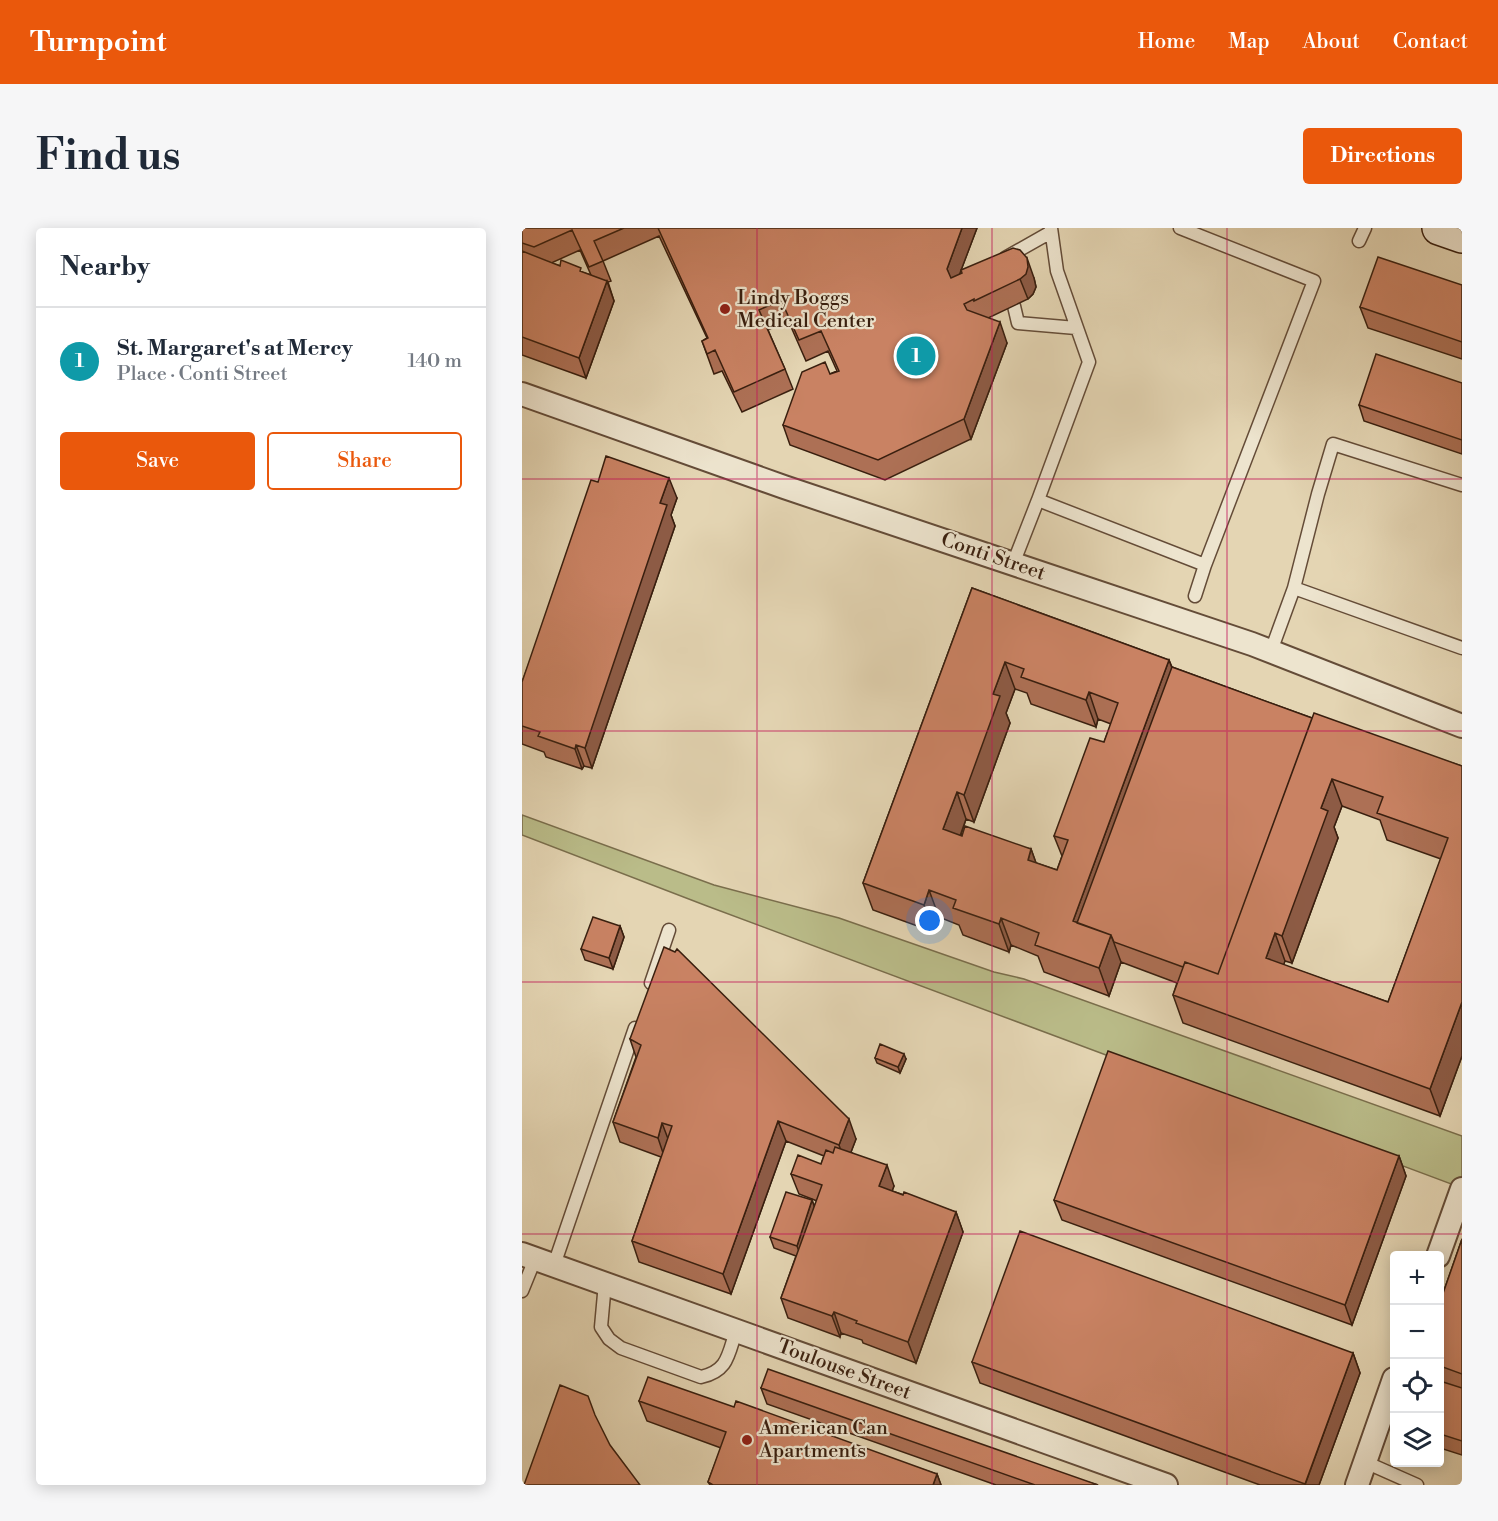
<!DOCTYPE html>
<meta charset="utf-8">
<style>
body{margin:0;font-family:"Libre Bodoni",serif;background:#f6f6f7;color:#1f2937}
.controls{position:absolute;right:18px;bottom:18px;display:grid;overflow:hidden;border-radius:6px;box-shadow:0 3px 15px #0003}
.controls button{width:54px;height:54px;display:grid;place-items:center;padding:0;border:0;border-bottom:2px solid #e0e1e3;background:#fff;color:#1f2937;font:30px sans-serif}
.you{position:absolute;left:408px;top:693px;width:21px;height:21px;margin:-15px;border:4px solid #fff;border-radius:50%;background:#1a73e8;box-shadow:0 0 0 9px #1a73e833}
.badge{display:grid;place-items:center;width:39px;height:39px;border-radius:50%;background:#ea580c;color:#fff;font-size:20px;font-weight:700}
.pin{position:absolute;translate:-50% -50%;border:3px solid #fff;box-shadow:0 2px 6px #0006}
.list{margin:0;padding:0;list-style:none}
h2{display:flex;justify-content:space-between;align-items:center;height:78px;margin:0;padding:0 24px;font-size:26px}
h2 small{font-size:20px;font-weight:400;color:#747a83}
.list li{display:grid;grid-template-columns:39px 1fr auto;gap:18px;align-items:center;box-sizing:border-box;height:108px;padding:0 24px;border-top:2px solid #e0e1e3}
.list b{display:block;font-size:22px;white-space:nowrap}
.list p{margin:0;font-size:20px;white-space:nowrap;color:#747a83}
.list em{font-size:20px;font-style:normal;color:#747a83}
.actions{display:flex;gap:12px;padding:18px 24px}
.actions a{flex:1;padding:14px 0;border:2px solid #ea580c;border-radius:6px;text-align:center;font-size:21px;color:#ea580c}
.actions .main{background:#ea580c;color:#fff}
.icon{flex:none;width:33px;height:33px;fill:none;stroke:currentColor;stroke-width:2;stroke-linecap:round;stroke-linejoin:round}
.map{position:relative;flex:none;width:940px;height:1257px;overflow:hidden;border-radius:6px}
header{display:flex;align-items:center;gap:36px;box-sizing:border-box;height:84px;padding:0 30px;background:#ea580c;color:#fff}
header strong{font-size:28px}
nav{display:flex;gap:33px;margin-inline-start:auto;font-size:21px}
.intro{display:flex;align-items:center;justify-content:space-between;box-sizing:border-box;height:144px;padding:0 36px}
h1{margin:0;font-size:42px}
.button{padding:15px 27px;border-radius:6px;background:#ea580c;color:#fff;font-size:21px;font-weight:700}
main{display:flex;gap:36px;padding:0 36px}
aside{flex:1;background:#fff;border-radius:6px;box-shadow:0 3px 15px #0003}
.map>svg:first-child{display:block}
</style>
<header>
<strong>Turnpoint</strong>
<nav><a>Home</a><a>Map</a><a>About</a><a>Contact</a></nav>
</header>
<div class="intro"><h1>Find us</h1><a class="button">Directions</a></div>
<main>
<aside>
<h2>Nearby<small></small></h2>
<ul class="list">
<li><span class="badge" style="background:#0f9aa8">1</span><div><b>St. Margaret's at Mercy</b><p>Place · Conti Street</p></div><em>140 m</em></li>
</ul>
<div class="actions"><a class="main">Save</a><a>Share</a></div>
</aside>
<div class="map">
<svg width="940" height="1257" viewBox="0 0 940 1257">
<rect width="100%" height="100%" fill="#e4d5b3"/>
<filter id="stains"><feTurbulence type="fractalNoise" baseFrequency=".00333" numOctaves="4"/><feColorMatrix values="0 0 0 0 .2 0 0 0 0 .09 0 0 0 0 .02 0 0 0 .5 -.17"/></filter>
<radialGradient id="worn" r=".72"><stop offset=".6" stop-color="#630" stop-opacity="0"/><stop offset="1" stop-color="#630" stop-opacity=".3"/></radialGradient>
<!-- green -->
<path fill="#babc89" stroke="#7a6e4c" stroke-width="1.5" d="M 0,587 L 192,657 L 317,690 L 472,744 L 502,751 L 940,908 L 940,960 L 185,678 L 0,607 Z"/>
<g fill="none" stroke-linecap="round" stroke-linejoin="round">
<!-- lane casing -->
<g stroke="#644c38" stroke-width="15">
<path id="lane" d="M 529,0 L 535,43 L 567,134 L 516,272 L 683,337 L 792,53 L 658,0
M 837,13 L 843,0
M 483,30 L 529,4
M 492,78 L 496,95 L 554,100
M 491,336 L 516,272
M 772,360 L 940,420
M 673,368 L 683,337
M 749,423 L 772,360 L 796,266 L 811,216 L 940,257
M 129,755 L 147,702
M 32,1037 L 113,800
M 83,1055 L 79,1099 L 87,1111 L 99,1120 L 179,1149 C 206,1143 206,1127 214,1103
M 0,1063 L 13,1031
M 843,1234 L 895,1257"/>
</g>
<!-- street casing -->
<g stroke="#644c38" stroke-width="26">
<path id="street" d="M 0,166 L 262,259 L 730,416 L 940,498
M 0,1026 L 644,1257
M 916,1028 L 940,961
M 835,1257 L 872,1151"/>
</g>
<!-- secondary casing -->
<g stroke="#391f0f" stroke-width="36">
<path id="secondary" d="M 917,0 L 940,8"/>
</g>
<!-- lane -->
<use href="#lane" stroke="#ede4ce" stroke-width="12"/>
<!-- street -->
<use href="#street" stroke="#ede4ce" stroke-width="22"/>
<!-- secondary -->
<use href="#secondary" stroke="#ede4ce" stroke-width="33"/>
</g>
<!-- wall -->
<path fill="#ad7055" stroke="#391f0f" stroke-width="1.5" fill-rule="evenodd" d="M 0,0 L 455,0 L 439,42 L 512,50 L 514,59 L 511,66 L 506,71 L 466,90 L 485,115 L 449,211 L 363,252 L 268,217 L 261,197 L 308,146 L 315,143 L 306,123 L 284,133 L 266,92 L 246,102 L 263,141 L 271,161 L 220,184 L 200,143 L 192,146 L 180,113 L 185,110 L 137,8 L 81,33 L 89,53 L 86,54 L 92,73 L 64,150 L 0,127 ZM 58,22 L 69,47 L 29,35 Z
M 940,57 L 940,131 L 846,100 L 838,79 Z
M 940,155 L 940,226 L 842,193 L 837,177 Z
M 76,254 L 155,270 L 149,287 L 153,298 L 70,540 L 62,538 L 60,541 L 24,529 L 22,524 L 0,516 L 0,454 Z
M 450,360 L 647,432 L 650,439 L 790,490 L 940,538 L 940,828 L 918,888 L 661,795 L 651,767 L 655,755 L 599,734 L 587,768 L 522,744 L 516,728 L 489,717 L 487,724 L 441,707 L 437,697 L 417,689 L 412,704 L 351,682 L 341,655 ZM 493,461 L 505,465 L 509,476 L 574,499 L 576,491 L 589,496 L 582,514 L 532,608 L 540,628 L 535,642 L 514,635 L 509,621 L 439,607 L 444,591 L 452,594 L 488,495 L 484,485 ZM 820,578 L 858,592 L 865,612 L 919,631 L 866,774 L 761,737 L 763,733 L 770,735 L 816,610 L 812,599 Z
M 98,698 L 102,709 L 91,741 L 63,732 L 59,721 Z
M 108,811 L 334,911 L 329,924 L 372,958 L 370,963 L 434,984 L 441,1004 L 394,1135 L 341,1115 L 340,1112 L 319,1105 L 318,1109 L 266,1090 L 259,1070 L 274,1028 L 252,1020 L 248,1009 L 290,972 L 292,978 L 295,973 L 277,966 L 269,946 L 299,936 L 302,928 L 264,913 L 209,1066 L 117,1034 L 110,1013 L 139,929 L 98,914 L 91,894 L 114,829 Z
M 353,830 L 384,831 L 378,845 L 355,835 Z
M 877,928 L 884,948 L 830,1097 L 540,992 L 532,972 Z
M 940,1011 L 940,1227 L 918,1220 L 918,1074 Z
M 831,1125 L 838,1145 L 797,1257 L 738,1257 L 458,1155 L 450,1134 Z
M 239,1160 L 576,1257 L 474,1257 L 245,1176 Z
M 117,1173 L 212,1179 L 415,1246 L 419,1257 L 188,1257 L 186,1254 L 199,1220 L 125,1193 Z"/>
<!-- shaded-wall -->
<path fill="#8d5b45" stroke="#391f0f" stroke-width="1.5" d="M 440,0 L 455,0 L 432,61 L 425,41 Z
M 505,30 L 512,50 L 514,59 L 511,66 L 506,71 L 498,51 Z
M 85,53 L 92,73 L 64,150 L 57,130 Z
M 478,94 L 485,115 L 449,211 L 442,191 Z
M 147,250 L 155,270 L 149,287 L 153,298 L 70,540 L 63,520 L 138,275 Z
M 647,432 L 657,459 L 553,700 L 551,693 Z
M 483,434 L 493,461 L 484,485 L 488,495 L 452,594 L 442,567 L 471,466 Z
M 567,464 L 576,491 L 574,499 L 564,472 Z
M 54,517 L 62,538 L 60,541 L 53,521 Z
M 810,551 L 820,578 L 812,599 L 816,610 L 770,735 L 760,708 L 799,580 Z
M 435,564 L 444,591 L 431,628 L 421,601 Z
M 509,621 L 519,649 L 506,632 Z
M 407,662 L 417,689 L 412,704 L 402,677 Z
M 479,690 L 489,717 L 487,724 L 477,696 Z
M 98,698 L 102,709 L 91,741 L 87,730 Z
M 753,705 L 763,733 L 754,758 L 744,730 Z
M 589,707 L 599,734 L 587,768 L 577,740 Z
M 940,774 L 940,828 L 918,888 L 908,861 Z
M 382,826 L 384,831 L 378,845 L 376,839 Z
M 327,891 L 334,911 L 324,937 L 317,917 Z
M 256,893 L 264,913 L 209,1066 L 201,1046 Z
M 140,895 L 148,916 L 143,931 L 136,910 Z
M 877,928 L 884,948 L 830,1097 L 823,1077 Z
M 365,937 L 372,958 L 364,978 L 357,958 Z
M 290,972 L 294,983 L 279,1029 L 275,1018 Z
M 434,984 L 441,1004 L 394,1135 L 386,1114 Z
M 312,1084 L 319,1105 L 318,1109 L 310,1088 Z
M 831,1125 L 838,1145 L 797,1257 L 783,1257 Z
M 415,1246 L 419,1257 L 411,1257 Z"/>
<!-- building -->
<path fill="#c98263" stroke="#391f0f" stroke-width="1.5" fill-rule="evenodd" d="M 0,0 L 102,0 L 72,13 L 81,33 L 67,39 L 50,2 L 12,19 L 0,15 Z
M 136,0 L 440,0 L 425,41 L 429,50 L 440,45 L 439,42 L 491,20 L 498,22 L 505,30 L 506,39 L 504,46 L 498,51 L 452,73 L 452,71 L 442,76 L 445,82 L 478,94 L 442,191 L 356,232 L 261,197 L 280,144 L 303,134 L 308,146 L 317,143 L 299,103 L 277,112 L 259,72 L 237,82 L 263,141 L 212,164 L 193,122 L 185,126 L 180,113 L 186,110 Z
M 0,23 L 38,38 L 39,32 L 59,40 L 58,43 L 85,53 L 57,130 L 0,109 Z
M 856,29 L 940,57 L 940,114 L 838,79 Z
M 854,126 L 940,155 L 940,212 L 837,177 Z
M 84,228 L 147,250 L 138,275 L 145,277 L 63,520 L 54,517 L 53,521 L 16,508 L 18,504 L 0,498 L 0,454 L 69,252 L 76,254 Z
M 450,360 L 647,432 L 551,693 L 589,707 L 577,740 L 513,717 L 517,705 L 479,690 L 477,696 L 431,680 L 434,672 L 407,662 L 402,677 L 341,655 ZM 483,434 L 502,441 L 499,449 L 564,472 L 567,464 L 596,475 L 582,514 L 568,510 L 532,608 L 546,612 L 535,642 L 506,632 L 509,621 L 443,598 L 440,608 L 421,601 L 435,564 L 442,567 L 478,468 L 471,466 Z
M 650,439 L 790,490 L 696,746 L 663,734 L 661,739 L 592,714 L 589,707 L 555,695 Z
M 792,485 L 940,538 L 940,774 L 908,861 L 651,767 L 663,734 L 696,746 ZM 810,551 L 861,569 L 855,585 L 926,610 L 866,774 L 744,730 L 753,705 L 760,708 L 806,583 L 799,580 Z
M 71,689 L 98,698 L 87,730 L 59,721 Z
M 142,719 L 153,724 L 155,721 L 327,891 L 317,917 L 256,893 L 201,1046 L 110,1013 L 150,898 L 140,895 L 136,910 L 91,894 L 119,817 L 108,811 Z
M 358,816 L 382,826 L 376,839 L 353,830 Z
M 586,823 L 877,928 L 823,1077 L 532,972 Z
M 313,919 L 365,937 L 357,958 L 381,967 L 382,964 L 434,984 L 386,1114 L 334,1095 L 335,1093 L 312,1084 L 310,1088 L 259,1070 L 300,957 L 269,946 L 276,927 L 299,936 L 304,922 L 311,925 Z
M 264,964 L 290,972 L 275,1018 L 248,1009 Z
M 498,1003 L 831,1125 L 783,1256 L 450,1134 Z
M 940,1011 L 940,1146 L 918,1138 L 918,1074 Z
M 246,1141 L 576,1257 L 513,1257 L 239,1160 Z
M 126,1149 L 212,1179 L 214,1173 L 415,1246 L 411,1257 L 191,1257 L 186,1254 L 204,1204 L 117,1173 Z
M 918,1153 L 940,1160 L 940,1213 L 918,1206 Z
M 38,1157 L 66,1168 L 73,1187 L 88,1217 L 118,1257 L 2,1257 Z"/>
<!-- grid -->
<path fill="none" stroke="#c2185b" stroke-width="1.5" stroke-opacity="0.55" d="M 235,0 L 235,1257M 470,0 L 470,1257M 705,0 L 705,1257M 0,251 L 940,251M 0,503 L 940,503M 0,754 L 940,754M 0,1006 L 940,1006"/>
<!-- markers -->
<g fill="#8f2418" stroke="#ede4ce" stroke-width="2">
<circle cx="203" cy="81" r="6"/>
<circle cx="225" cy="1212" r="6"/>
</g>
<g text-anchor="middle" dominant-baseline="central" stroke-width="4.5" stroke-linejoin="round" paint-order="stroke">
<!-- poi labels -->
<g font-size="20" fill="#391f0f" stroke="#ede4ce" text-anchor="start">
<text x="215" y="70">Lindy Boggs<tspan x="215" dy="23">Medical Center</tspan></text>
<text x="237" y="1200">American Can<tspan x="237" dy="23">Apartments</tspan></text>
</g>
<!-- street labels -->
<g font-size="20" fill="#391f0f" stroke="#ede4ce">
<text transform="translate(471 329) rotate(19)">Conti Street</text>
<text transform="translate(322 1142) rotate(20)">Toulouse Street</text>
</g>
</g>
<rect width="100%" height="100%" filter="url(#stains)"/>
<rect width="100%" height="100%" fill="url(#worn)"/>
</svg>
<div class="controls">
<button>+</button>
<button>−</button>
<button><svg class="icon" aria-label="locate" viewBox="0 0 24 24"><circle cx="12" cy="12" r="6"/><path d="M12 2v4M12 18v4M2 12h4M18 12h4"/></svg></button>
<button><svg class="icon" aria-label="layers" viewBox="0 0 24 24"><path d="M12 4l9 5-9 5-9-5zM3 14l9 5 9-5"/></svg></button>
</div>
<div class="you"></div>
<div class="pin badge" style="left:394px;top:128px;background:#0f9aa8">1</div>
</div>
</main>
